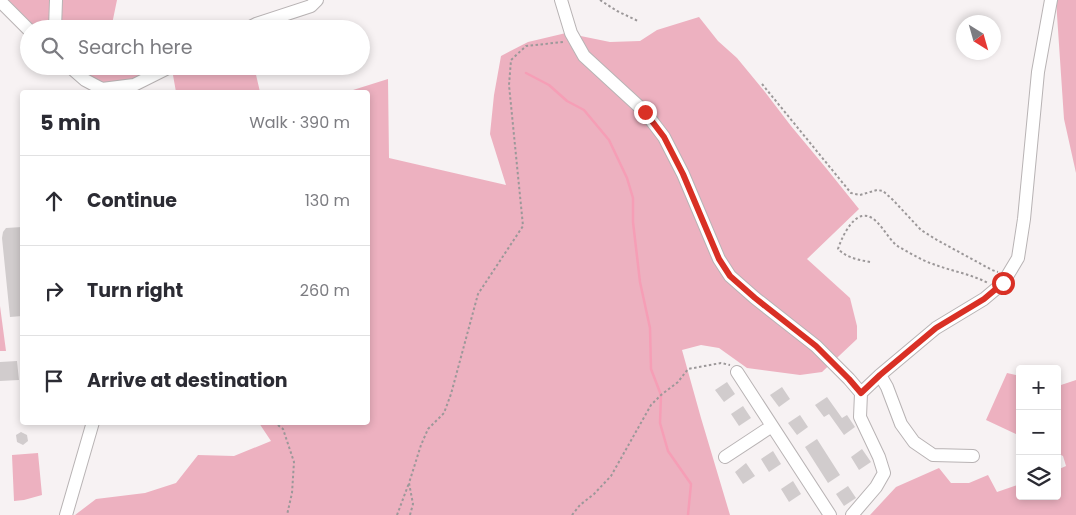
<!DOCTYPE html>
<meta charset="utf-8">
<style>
body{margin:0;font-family:Poppins,sans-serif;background:#f7f7f7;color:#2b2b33}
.controls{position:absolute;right:15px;bottom:15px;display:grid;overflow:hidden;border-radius:5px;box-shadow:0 2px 8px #0003}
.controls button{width:45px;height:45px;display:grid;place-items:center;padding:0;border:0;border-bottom:1px solid #e1e1e2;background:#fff;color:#2b2b33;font:25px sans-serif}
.compass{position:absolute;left:956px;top:15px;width:45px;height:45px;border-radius:50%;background:#fff;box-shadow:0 2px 8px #0003;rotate:143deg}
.stop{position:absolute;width:15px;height:15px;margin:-11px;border:4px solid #d93025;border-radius:50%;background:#fff}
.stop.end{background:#d93025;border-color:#fff;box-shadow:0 1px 5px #0008}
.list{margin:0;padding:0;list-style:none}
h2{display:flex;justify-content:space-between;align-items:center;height:65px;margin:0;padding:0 20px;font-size:21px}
h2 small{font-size:16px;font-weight:400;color:#7c7c81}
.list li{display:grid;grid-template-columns:32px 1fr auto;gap:15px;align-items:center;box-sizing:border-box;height:90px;padding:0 20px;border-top:1px solid #e1e1e2}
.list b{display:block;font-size:19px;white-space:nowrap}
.list em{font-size:16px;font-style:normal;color:#7c7c81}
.icon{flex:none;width:28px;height:28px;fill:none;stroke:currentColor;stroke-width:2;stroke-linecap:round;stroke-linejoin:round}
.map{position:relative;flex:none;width:1076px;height:515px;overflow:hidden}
.search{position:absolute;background:#fff;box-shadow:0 2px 8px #0003;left:20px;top:20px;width:350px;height:55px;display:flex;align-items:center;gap:12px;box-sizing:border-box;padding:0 18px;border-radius:28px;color:#7c7c81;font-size:19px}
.panel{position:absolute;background:#fff;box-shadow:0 2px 8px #0003;left:20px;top:90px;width:350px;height:335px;border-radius:5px}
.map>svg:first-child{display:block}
</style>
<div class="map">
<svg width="1076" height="515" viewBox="0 0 1076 515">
<rect width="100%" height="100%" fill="#f7f2f3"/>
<!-- green -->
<path fill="#edb1c0" d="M 8,0 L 117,0 L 111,29 L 37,29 Z
M 1056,0 L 1076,0 L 1076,173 L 1064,119 Z
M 699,17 L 718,41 L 737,58 L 765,92 L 791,126 L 826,168 L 859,209 L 807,259 L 850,298 L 857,326 L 857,339 L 822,372 L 800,375 L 747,368 L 719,348 L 701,345 L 682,350 L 701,418 L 730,515 L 75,515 L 96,499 L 145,493 L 176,483 L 198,455 L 234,456 L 271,441 L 259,423 L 368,422 L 368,92 L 351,92 L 353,90 L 388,79 L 389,158 L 506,185 L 490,134 L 494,95 L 501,56 L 528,42 L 566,33 L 610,42 L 640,41 L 657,30 Z
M 74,66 L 138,66 L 144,74 L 134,82 L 104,87 Z
M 174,66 L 254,66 L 260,92 L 176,92 L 173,75 Z
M 0,306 L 6,351 L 0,351 Z
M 1007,373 L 1020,376 L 1020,436 L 986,420 Z
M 1076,380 L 1076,515 L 870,515 L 896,487 L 939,468 L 951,483 L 969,483 L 988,475 L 997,492 L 1020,484 L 1020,496 L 1057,496 L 1057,470 L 1066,466 L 1063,456 L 1057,453 L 1057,384 L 1061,385 Z
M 38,453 L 42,495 L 24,500 L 14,501 L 12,455 Z"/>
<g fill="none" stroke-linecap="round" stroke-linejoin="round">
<!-- stream -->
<path stroke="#f69eb6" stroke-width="2.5" d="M 526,73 L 549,85 L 567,101 L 584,110 L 609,140 L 627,178 L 633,198 L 633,222 L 640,282 L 650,328 L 651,369 L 661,395 L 660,423 L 668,451 L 691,484 L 688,515"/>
</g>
<!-- building -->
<path fill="#d1cccd" d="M 22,227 L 22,316 L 10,317 L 2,238 L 3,232 L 6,228 Z
M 17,361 L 19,380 L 0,381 L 0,362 Z
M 727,382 L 735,394 L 724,402 L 715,390 Z
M 782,387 L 790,399 L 779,407 L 770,395 Z
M 827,397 L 842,418 L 847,415 L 855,427 L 844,435 L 829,414 L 824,417 L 815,405 Z
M 743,406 L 751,418 L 739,426 L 731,414 Z
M 800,415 L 808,427 L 797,435 L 788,423 Z
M 21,432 L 27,435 L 28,441 L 23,445 L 17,442 L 16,435 Z
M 817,439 L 840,475 L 828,483 L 805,447 Z
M 862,449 L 871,462 L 859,470 L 851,457 Z
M 773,451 L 781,464 L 769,472 L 761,459 Z
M 746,463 L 755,476 L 743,484 L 735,472 Z
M 793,481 L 801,494 L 789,502 L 781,489 Z
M 848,486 L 856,498 L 844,506 L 836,494 Z"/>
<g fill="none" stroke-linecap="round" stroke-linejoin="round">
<!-- minor casing -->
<g stroke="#b8b3b4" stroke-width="14">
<path id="minor" d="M 561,0 L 571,33 L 584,56 L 645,112 L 664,137 L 683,174 L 719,259 L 730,276 L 755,298 L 816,346 L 849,379 L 861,393 L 860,417 L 879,457 L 884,473 L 876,487 L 852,515
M 0,1 L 29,30
M 55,29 L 56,0
M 246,29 L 256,24 L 311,6 L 317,0
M 69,66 L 85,80 L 102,89 L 134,85 L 172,66
M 737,372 L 830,515
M 880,375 L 887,387 L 901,424 L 914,442 L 933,455 L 973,456
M 861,393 L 880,375 L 936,328 L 984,299 L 1003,283 L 1018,258 L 1024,219 L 1038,72 L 1051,0
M 725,457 L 772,426
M 66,515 L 93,422"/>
</g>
<!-- path -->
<path stroke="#9c9899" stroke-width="2" stroke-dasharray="2.5 2.5" stroke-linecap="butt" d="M 600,0 L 617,11 L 638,21
M 762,84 L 851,193 L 860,195 L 877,190 L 883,191 L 893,200 L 921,230 L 937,240 L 992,270 L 998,272
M 870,262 C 859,260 847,258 838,249 C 841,239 851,218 862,216 C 878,213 886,239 899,247 C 910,253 921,260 933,264 C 951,271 971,274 988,283
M 274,422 L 283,429 L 294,462 L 292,493 L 287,515
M 397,515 L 409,483
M 410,515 L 413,504 L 409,483 L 421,445 L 428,429 L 444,413 L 451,394 L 478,294 L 523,226 L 509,85 L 511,60 L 526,46 L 563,42
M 572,515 L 580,505 L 594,494 L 611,476 L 651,405 L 661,395 L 678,382 L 688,369 L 721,363 L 730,365"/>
<!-- minor -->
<use href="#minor" stroke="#fff" stroke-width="12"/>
</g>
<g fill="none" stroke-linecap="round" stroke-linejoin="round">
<!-- route -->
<path stroke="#d93025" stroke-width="6" d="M 645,112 L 664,137 L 683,174 L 719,259 L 730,276 L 755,298 L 816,346 L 849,379 L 861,393 L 880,375 L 936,328 L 984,299 L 1003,283"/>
</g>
</svg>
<div class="controls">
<button>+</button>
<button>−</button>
<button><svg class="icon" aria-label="layers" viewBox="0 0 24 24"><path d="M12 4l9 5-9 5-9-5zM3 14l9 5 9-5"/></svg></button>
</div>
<svg class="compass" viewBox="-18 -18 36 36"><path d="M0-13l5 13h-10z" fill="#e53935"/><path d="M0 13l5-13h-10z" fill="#7c7c81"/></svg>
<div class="stop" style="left:1003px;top:283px"></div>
<div class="stop end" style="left:645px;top:112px"></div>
<div class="search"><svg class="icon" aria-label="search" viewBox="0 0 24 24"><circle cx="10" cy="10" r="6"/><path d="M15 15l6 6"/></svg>Search here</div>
<section class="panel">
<h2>5 min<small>Walk · 390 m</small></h2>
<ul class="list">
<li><svg class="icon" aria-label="ahead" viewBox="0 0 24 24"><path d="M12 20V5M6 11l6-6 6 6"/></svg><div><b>Continue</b></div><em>130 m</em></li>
<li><svg class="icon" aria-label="right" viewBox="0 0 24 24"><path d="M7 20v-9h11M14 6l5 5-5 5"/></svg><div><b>Turn right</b></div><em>260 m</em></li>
<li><svg class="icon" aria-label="arrive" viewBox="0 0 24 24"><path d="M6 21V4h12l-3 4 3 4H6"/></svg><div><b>Arrive at destination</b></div></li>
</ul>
</section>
</div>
